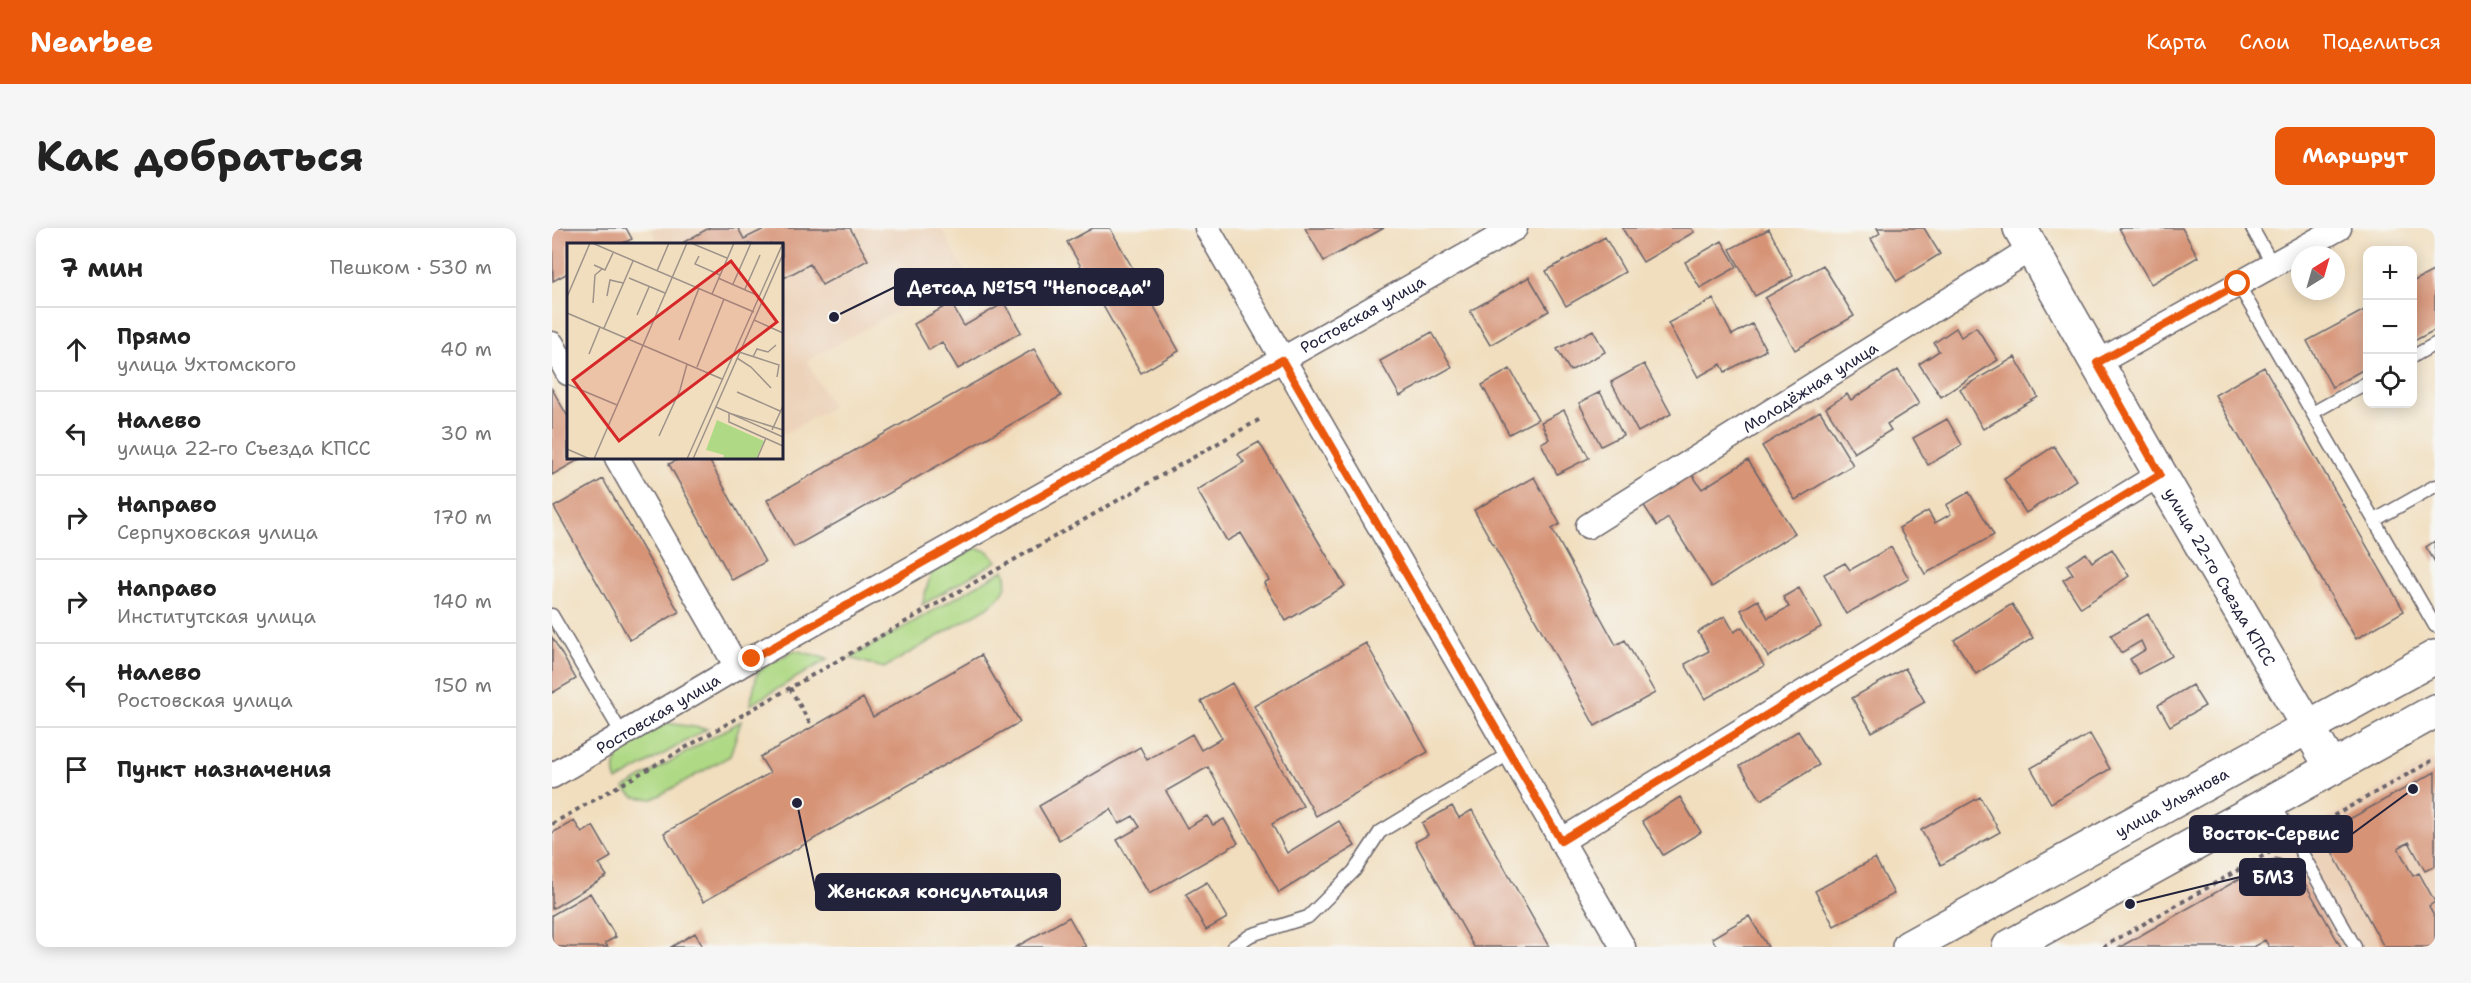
<!DOCTYPE html>
<html lang="ru">
<meta charset="utf-8">
<style>
body{margin:0;font-family:"Shantell Sans",sans-serif;background:#f6f6f6;color:#222}
.controls{position:absolute;right:18px;top:18px;display:grid;overflow:hidden;border-radius:12px;box-shadow:0 3px 15px #0003}
.controls button{width:54px;height:54px;display:grid;place-items:center;padding:0;border:0;border-bottom:2px solid #e0e0e0;background:#fff;color:#222;font:30px sans-serif}
.compass{position:absolute;left:1739px;top:18px;width:54px;height:54px;border-radius:50%;background:#fff;box-shadow:0 3px 15px #0003;rotate:37deg}
.stop{position:absolute;width:18px;height:18px;margin:-14px;border:4px solid #ea580c;border-radius:50%;background:#fff}
.stop.end{background:#ea580c;border-color:#fff;box-shadow:0 2px 6px #0008}
.list{margin:0;padding:0;list-style:none}
h2{display:flex;justify-content:space-between;align-items:center;height:78px;margin:0;padding:0 24px;font-size:26px}
h2 small{font-size:20px;font-weight:400;color:#767676}
.list li{display:grid;grid-template-columns:39px 1fr auto;gap:18px;align-items:center;box-sizing:border-box;height:84px;padding:0 24px;border-top:2px solid #e0e0e0}
.list b{display:block;font-size:22px;white-space:nowrap}
.list p{margin:0;font-size:20px;white-space:nowrap;color:#767676}
.list em{font-size:20px;font-style:normal;color:#767676}
.icon{flex:none;width:33px;height:33px;fill:none;stroke:currentColor;stroke-width:2;stroke-linecap:round;stroke-linejoin:round}
.map{position:relative;flex:none;width:1883px;height:719px;overflow:hidden;border-radius:12px}
header{display:flex;align-items:center;gap:36px;box-sizing:border-box;height:84px;padding:0 30px;background:#ea580c;color:#fff}
header strong{font-size:28px}
nav{display:flex;gap:33px;margin-inline-start:auto;font-size:21px}
.intro{display:flex;align-items:center;justify-content:space-between;box-sizing:border-box;height:144px;padding:0 36px}
h1{margin:0;font-size:42px}
.button{padding:15px 27px;border-radius:12px;background:#ea580c;color:#fff;font-size:21px;font-weight:700}
main{display:flex;gap:36px;padding:0 36px}
aside{flex:1;background:#fff;border-radius:12px;box-shadow:0 3px 15px #0003}
.map>svg:first-child{display:block}
</style>
<header>
<strong>Nearbee</strong>
<nav><a>Карта</a><a>Слои</a><a>Поделиться</a></nav>
</header>
<div class="intro"><h1>Как добраться</h1><a class="button">Маршрут</a></div>
<main>
<aside>
<h2>7 мин<small>Пешком · 530 m</small></h2>
<ul class="list">
<li><svg class="icon" aria-label="ahead" viewBox="0 0 24 24"><path d="M12 20V5M6 11l6-6 6 6"/></svg><div><b>Прямо</b><p>улица Ухтомского</p></div><em>40 m</em></li>
<li><svg class="icon" aria-label="left" viewBox="0 0 24 24"><path d="M17 20v-9H6M10 6l-5 5 5 5"/></svg><div><b>Налево</b><p>улица 22-го Съезда КПСС</p></div><em>30 m</em></li>
<li><svg class="icon" aria-label="right" viewBox="0 0 24 24"><path d="M7 20v-9h11M14 6l5 5-5 5"/></svg><div><b>Направо</b><p>Серпуховская улица</p></div><em>170 m</em></li>
<li><svg class="icon" aria-label="right" viewBox="0 0 24 24"><path d="M7 20v-9h11M14 6l5 5-5 5"/></svg><div><b>Направо</b><p>Институтская улица</p></div><em>140 m</em></li>
<li><svg class="icon" aria-label="left" viewBox="0 0 24 24"><path d="M17 20v-9H6M10 6l-5 5 5 5"/></svg><div><b>Налево</b><p>Ростовская улица</p></div><em>150 m</em></li>
<li><svg class="icon" aria-label="arrive" viewBox="0 0 24 24"><path d="M6 21V4h12l-3 4 3 4H6"/></svg><div><b>Пункт назначения</b></div></li>
</ul>
</aside>
<div class="map">
<svg width="1883" height="719" viewBox="0 0 1883 719">
<rect width="100%" height="100%" fill="#f6f6f2"/>
<filter id="ink" filterUnits="userSpaceOnUse"><feTurbulence type="fractalNoise" baseFrequency=".0167" numOctaves="2"/><feDisplacementMap in="SourceGraphic" scale="12" xChannelSelector="R" yChannelSelector="G"/><feConvolveMatrix kernelMatrix="1 2 1 2 8 2 1 2 1" color-interpolation-filters="sRGB"/></filter>
<filter id="wash" filterUnits="userSpaceOnUse"><feTurbulence type="fractalNoise" baseFrequency=".008" numOctaves="4" result="noise"/><feDisplacementMap in="SourceGraphic" scale="24" xChannelSelector="R" yChannelSelector="G"/><feGaussianBlur stdDeviation="1.35" result="paint"/><feColorMatrix in="noise" values="0 0 0 0 0 0 0 0 0 0 0 0 0 0 0 0 0 1.4 0 .05"/><feComposite in="paint" operator="in"/></filter>
<g filter="url(#wash)">
<rect width="100%" height="100%" fill="#f1debe"/>
<!-- built -->
<path fill="#ecd2b9" d="M 98,0 L 389,0 L 414,45 L 255,133 L 280,179 L 230,207 L 230,16 L 107,16 Z
M 1883,531 L 1883,719 L 1551,719 L 1771,593 Z"/>
<!-- green -->
<path fill="#afd984" stroke="#687e60" stroke-width="1.5" d="M 423,320 L 435,323 L 445,333 L 370,377 L 379,345 Z
M 452,342 C 460,359 448,369 436,379 L 332,440 L 298,430 Z
M 243,422 L 276,431 L 198,477 L 206,442 Z
M 189,493 L 178,528 L 101,571 L 82,569 L 72,560 Z
M 115,495 L 155,501 L 65,553 C 52,523 94,507 115,495 Z"/>
<g id="blocks">
<!-- building -->
<path fill="#d69376" d="M 0,0 L 74,0 L 80,11 L 69,16 L 16,16 L 16,45 L 1,53 Z
M 157,0 L 186,0 L 192,11 L 214,0 L 298,0 L 316,32 L 270,57 L 258,36 L 230,51 L 230,16 L 133,16 L 132,14 Z
M 541,0 L 558,0 L 627,123 L 589,145 L 515,14 Z
M 753,0 L 832,0 L 772,33 Z
M 1070,0 L 1139,0 L 1142,4 L 1091,34 Z
M 1325,0 L 1372,0 L 1388,26 L 1345,53 L 1319,11 L 1328,5 Z
M 1567,0 L 1630,0 L 1646,29 L 1599,56 Z
M 1217,1 L 1241,48 L 1203,68 L 1178,21 Z
M 1053,9 L 1073,44 L 1014,78 L 994,43 Z
M 1170,13 L 1185,39 L 1148,60 L 1133,34 Z
M 1271,37 L 1302,88 L 1243,122 L 1213,70 Z
M 1883,42 L 1883,102 L 1860,114 L 1860,54 Z
M 977,49 L 997,83 L 938,117 L 918,83 Z
M 1161,71 L 1180,107 L 1200,96 L 1214,122 L 1173,144 L 1169,136 L 1146,149 L 1116,95 Z
M 399,75 L 412,98 L 452,75 L 469,104 L 406,141 L 390,114 L 377,122 L 362,96 Z
M 1816,80 L 1816,139 L 1780,159 L 1755,113 Z
M 1424,99 L 1446,132 L 1389,169 L 1367,136 L 1387,123 L 1382,115 L 1404,100 L 1409,109 Z
M 1041,102 L 1053,124 L 1018,143 L 1005,121 Z
M 880,104 L 900,139 L 848,168 L 828,133 Z
M 482,121 L 509,168 L 242,319 L 215,272 Z
M 1463,129 L 1486,169 L 1431,201 L 1408,161 Z
M 1092,136 L 1119,186 L 1086,204 L 1059,154 Z
M 1712,139 L 1852,383 L 1804,411 L 1663,167 Z
M 958,141 L 986,191 L 957,206 L 930,157 Z
M 1346,142 L 1367,176 L 1335,196 L 1339,202 L 1302,225 L 1274,180 L 1295,166 L 1299,172 Z
M 0,161 L 16,189 L 16,230 L 30,230 L 0,247 Z
M 1048,164 L 1071,207 L 1049,218 L 1027,175 Z
M 1012,182 L 1037,230 L 1005,246 L 989,215 L 997,211 L 989,194 Z
M 1268,183 L 1301,237 L 1243,272 L 1210,218 Z
M 1395,191 L 1410,217 L 1376,237 L 1361,210 Z
M 707,214 L 793,358 L 734,393 L 712,355 L 717,352 L 689,305 L 675,313 L 645,262 L 692,234 L 686,226 Z
M 1502,218 L 1524,252 L 1474,285 L 1452,251 Z
M 129,230 L 156,230 L 213,334 L 180,352 L 117,236 Z
M 1196,232 L 1243,305 L 1160,359 L 1116,290 L 1105,298 L 1091,276 L 1139,245 L 1150,261 Z
M 982,249 L 1008,296 L 1000,301 L 1064,417 L 1073,412 L 1103,465 L 1043,498 L 922,282 Z
M 51,251 L 127,384 L 78,412 L 2,279 Z
M 1417,264 L 1442,307 L 1373,346 L 1347,300 L 1376,283 L 1383,295 L 1399,286 L 1394,277 Z
M 1883,313 L 1883,334 L 1874,319 Z
M 1339,319 L 1357,351 L 1294,386 L 1272,346 L 1293,335 L 1298,342 Z
M 1560,321 L 1577,348 L 1529,380 L 1511,352 L 1521,346 L 1515,337 L 1534,325 L 1540,334 Z
M 1247,360 L 1269,399 L 1216,429 L 1189,382 L 1206,372 L 1216,390 L 1237,379 L 1231,369 Z
M 1460,376 L 1481,410 L 1424,446 L 1402,412 Z
M 1596,386 L 1620,428 L 1587,446 L 1578,431 L 1593,422 L 1589,413 L 1569,425 L 1559,407 Z
M 1173,388 L 1182,404 L 1190,399 L 1212,438 L 1153,471 L 1133,436 L 1157,423 L 1146,404 Z
M 0,409 L 24,451 L 0,465 Z
M 814,415 L 876,524 L 764,588 L 702,478 Z
M 429,427 L 468,494 L 151,674 L 112,605 L 218,545 L 208,529 L 311,470 L 321,489 Z
M 1353,440 L 1373,474 L 1320,504 L 1300,470 Z
M 680,455 L 751,578 L 720,596 L 735,625 L 787,593 L 803,618 L 727,665 L 656,539 L 614,563 L 635,600 L 655,588 L 661,597 L 672,591 L 686,615 L 597,666 L 565,612 L 588,599 L 581,588 L 567,596 L 559,581 L 507,612 L 487,578 L 588,519 L 595,532 L 640,506 L 649,522 L 670,510 L 649,473 Z
M 1640,457 L 1653,478 L 1618,498 L 1606,477 Z
M 1246,503 L 1267,537 L 1209,572 L 1188,538 Z
M 1538,506 L 1558,541 L 1499,575 L 1479,540 Z
M 1883,544 L 1883,638 L 1873,643 L 1857,614 L 1846,620 L 1861,648 L 1867,645 L 1883,674 L 1877,678 L 1883,689 L 1883,719 L 1832,719 L 1770,606 Z
M 1128,569 L 1149,604 L 1111,627 L 1090,593 Z
M 1428,569 L 1448,604 L 1389,637 L 1369,602 Z
M 900,578 L 907,590 L 920,582 L 997,719 L 922,719 L 863,614 L 876,607 L 870,595 Z
M 22,593 L 30,605 L 41,598 L 59,629 L 47,636 L 55,648 L 0,681 L 0,605 Z
M 1323,630 L 1342,666 L 1282,698 L 1263,663 Z
M 1724,630 L 1742,636 L 1789,719 L 1717,719 L 1713,712 L 1701,719 L 1568,719 Z
M 655,654 L 675,690 L 654,702 L 634,666 Z
M 38,665 L 64,709 L 53,715 L 56,719 L 0,719 L 0,687 Z
M 1197,688 L 1216,719 L 1165,719 L 1160,710 Z
M 517,689 L 534,719 L 464,719 Z
M 143,705 L 151,719 L 119,719 Z"/>
</g>
</g>
<g filter="url(#ink)">
<use href="#blocks" fill-opacity="0" stroke="#6a6469" stroke-width="1.5"/>
<g fill="none" stroke-linecap="round" stroke-linejoin="round">
<!-- service casing -->
<g stroke="#6a6469" stroke-width="15">
<path id="service" d="M 1700,0 L 1721,37
M 1686,56 L 1883,398
M 1860,129 L 1883,116
M 1762,184 L 1816,154
M 1823,292 L 1883,258
M 0,387 L 70,506
M 1721,574 L 1803,719
M 681,719 L 699,707 L 756,689 L 802,643 L 828,604 L 958,525"/>
</g>
<!-- minor casing -->
<g stroke="#6a6469" stroke-width="27">
<g id="minor">
<path d="M 655,0 L 1071,719"/>
<path d="M 0,116 L 16,145"/>
<path d="M 1545,135 L 1787,0"/>
<path d="M 65,230 L 185,439"/>
<path id="s1" d="M 1036,298 L 1480,20"/>
<path id="s2" d="M 0,548 L 185,439 L 963,0"/>
<path d="M 1009,613 L 1608,246"/>
</g>
</g>
<!-- primary casing -->
<g stroke="#6a6469" stroke-width="36">
<g id="primary">
<path id="s3" d="M 1468,0 L 1608,246 L 1780,540"/>
<path id="s4" d="M 1357,719 L 1883,429"/>
<path d="M 1457,719 L 1883,483"/>
</g>
</g>
<!-- path -->
<path stroke="#6a6469" stroke-width="4" stroke-dasharray="4.5 4.5" stroke-linecap="butt" d="M 238,460 L 260,499
M 0,596 L 710,190
M 1758,601 L 1883,531
M 1551,719 L 1725,620"/>
<!-- service -->
<use href="#service" stroke="#fff" stroke-width="12"/>
<!-- minor -->
<use href="#minor" stroke="#fff" stroke-width="24"/>
<!-- primary -->
<use href="#primary" stroke="#fff" stroke-width="33"/>
</g>
</g>
<g fill="none" stroke-linecap="round" stroke-linejoin="round" filter="url(#ink)">
<!-- route -->
<path stroke="#ea580c" stroke-width="8" d="M 200,431 L 730,132 L 1009,613 L 1608,246 L 1545,135 L 1686,56"/>
</g>
<g text-anchor="middle" dominant-baseline="central" stroke-width="5" stroke-linejoin="round" paint-order="stroke">
<!-- street labels -->
<g font-size="16" fill="#22223b" stroke="#f6f6f2">
<text stroke="none"><textPath href="#s2" startOffset="933">Ростовская улица</textPath></text>
<text stroke="none"><textPath href="#s1" startOffset="262">Молодёжная улица</textPath></text>
<text stroke="none"><textPath href="#s3" startOffset="402">улица 22-го Съезда КПСС</textPath></text>
<text stroke="none"><textPath href="#s2" startOffset="123">Ростовская улица</textPath></text>
<text stroke="none"><textPath href="#s4" startOffset="300">улица Ульянова</textPath></text>
</g>
</g>
<!-- overview -->
<g transform="translate(15 15)">
<rect width="216" height="216" fill="#f1debe"/>
<path d="M 150,177 L 197,198 L 189,216 L 156,216 L 157,212 L 139,207 Z" fill="#afd984"/>
<path fill="none" stroke="#9e938a" stroke-width="1.5" d="M 25,0 L 187,69M 124,0 L 160,15M 132,13 L 128,21 L 153,32M 27,22 L 38,27 L 46,10M 90,28 L 102,0M 62,35 L 98,50M 151,35 L 192,53M 166,41 L 184,0M 178,46 L 193,12M 145,51 L 167,0M 40,53 L 43,37 L 56,40M 0,54 L 23,0M 26,60 L 28,32 L 35,26M 0,70 L 155,136M 70,72 L 82,44M 187,77 L 216,90M 37,85 L 66,18M 112,97 L 132,45M 172,109 L 212,122 L 210,134M 22,111 L 33,84M 186,114 L 190,106 L 201,109 L 209,102M 170,115 L 184,124 L 204,145M 130,124 L 157,56M 0,141 L 50,162M 170,149 L 213,168M 149,164 L 216,194M 205,187 L 216,163M 216,187 L 162,170 L 162,179 L 216,203M 92,193 L 113,147 L 120,121M 0,206 L 23,216M 27,216 L 120,0M 120,216 L 216,0M 126,216 L 216,11M 190,216 L 199,195"/>
<path fill="#d62828" fill-opacity="0.15" stroke="#d62828" stroke-width="3" d="M 164,18 L 210,79 L 52,198 L 6,137 Z"/>
<rect width="216" height="216" fill="none" stroke="#22223b" stroke-width="3"/>
</g>
<!-- callouts -->
<path fill="none" stroke="#22223b" stroke-width="2" d="M282 89L343 59M1861 561L1800 606M1578 676L1688 649M245 575L264 664"/>
<g fill="#22223b" stroke="#f6f6f2" stroke-width="2">
<circle cx="282" cy="89" r="6"/>
<circle cx="1861" cy="561" r="6"/>
<circle cx="1578" cy="676" r="6"/>
<circle cx="245" cy="575" r="6"/>
</g>
<g fill="#22223b" stroke="#22223b" stroke-width="2">
<rect x="343" y="41" width="268" height="36" rx="6"/>
<rect x="1638" y="588" width="162" height="36" rx="6"/>
<rect x="1688" y="631" width="65" height="36" rx="6"/>
<rect x="264" y="646" width="244" height="36" rx="6"/>
</g>
<g font-size="18" text-anchor="middle" font-weight="bold" fill="#fff">
<text x="477" y="66">Детсад №159 "Непоседа"</text>
<text x="1719" y="612">Восток-Сервис</text>
<text x="1721" y="656">БМЗ</text>
<text x="386" y="670">Женская консультация</text>
</g>
</svg>
<div class="controls">
<button>+</button>
<button>−</button>
<button><svg class="icon" aria-label="locate" viewBox="0 0 24 24"><circle cx="12" cy="12" r="6"/><path d="M12 2v4M12 18v4M2 12h4M18 12h4"/></svg></button>
</div>
<svg class="compass" viewBox="-18 -18 36 36"><path d="M0-13l5 13h-10z" fill="#e53935"/><path d="M0 13l5-13h-10z" fill="#767676"/></svg>
<div class="stop" style="left:1686px;top:56px"></div>
<div class="stop end" style="left:200px;top:431px"></div>
</div>
</main>
